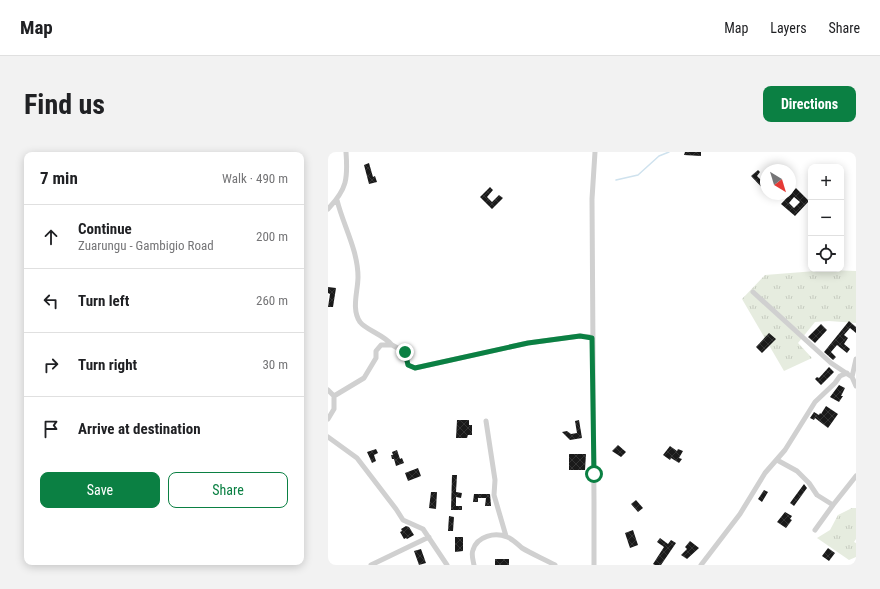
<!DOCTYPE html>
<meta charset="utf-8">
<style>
body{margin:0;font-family:"Roboto Condensed",sans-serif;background:#f2f2f2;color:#202124}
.controls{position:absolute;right:12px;top:12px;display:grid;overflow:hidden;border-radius:8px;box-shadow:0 2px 10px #0003}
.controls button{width:36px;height:36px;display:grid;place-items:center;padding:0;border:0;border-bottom:1px solid #e0e0e0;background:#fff;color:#202124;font:20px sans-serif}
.compass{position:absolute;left:432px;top:12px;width:36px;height:36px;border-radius:50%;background:#fff;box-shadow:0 2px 10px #0003;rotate:142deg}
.stop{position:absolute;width:12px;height:12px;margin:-9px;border:3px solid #0b8043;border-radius:50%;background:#fff}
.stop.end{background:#0b8043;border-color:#fff;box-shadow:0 1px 4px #0008}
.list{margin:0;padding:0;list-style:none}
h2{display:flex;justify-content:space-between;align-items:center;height:52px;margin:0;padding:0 16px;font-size:17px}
h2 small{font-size:13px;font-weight:400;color:#757577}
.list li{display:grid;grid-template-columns:26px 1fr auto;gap:12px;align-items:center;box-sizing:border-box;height:64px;padding:0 16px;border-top:1px solid #e0e0e0}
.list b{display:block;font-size:15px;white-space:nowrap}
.list p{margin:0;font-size:13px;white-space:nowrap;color:#757577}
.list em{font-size:13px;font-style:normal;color:#757577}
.actions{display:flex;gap:8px;padding:12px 16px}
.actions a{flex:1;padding:9px 0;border:1px solid #0b8043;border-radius:8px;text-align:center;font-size:14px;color:#0b8043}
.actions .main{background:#0b8043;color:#fff}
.icon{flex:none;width:22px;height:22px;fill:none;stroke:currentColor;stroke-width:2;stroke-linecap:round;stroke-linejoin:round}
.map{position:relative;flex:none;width:528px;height:413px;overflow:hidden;border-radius:8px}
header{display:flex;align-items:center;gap:24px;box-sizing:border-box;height:56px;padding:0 20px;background:#fff;border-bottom:1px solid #e0e0e0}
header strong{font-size:19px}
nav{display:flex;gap:22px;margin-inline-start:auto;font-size:14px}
.intro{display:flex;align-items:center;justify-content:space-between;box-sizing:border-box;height:96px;padding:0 24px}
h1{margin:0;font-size:28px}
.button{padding:10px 18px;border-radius:8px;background:#0b8043;color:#fff;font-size:14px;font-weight:700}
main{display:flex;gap:24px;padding:0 24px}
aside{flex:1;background:#fff;border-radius:8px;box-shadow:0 2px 10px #0003}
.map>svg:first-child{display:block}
</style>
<header>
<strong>Map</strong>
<nav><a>Map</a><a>Layers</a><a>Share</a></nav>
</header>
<div class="intro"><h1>Find us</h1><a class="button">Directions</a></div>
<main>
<aside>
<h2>7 min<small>Walk · 490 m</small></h2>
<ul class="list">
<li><svg class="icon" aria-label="ahead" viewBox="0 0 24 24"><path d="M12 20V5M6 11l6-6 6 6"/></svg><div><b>Continue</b><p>Zuarungu - Gambigio Road</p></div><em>200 m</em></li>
<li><svg class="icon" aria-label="left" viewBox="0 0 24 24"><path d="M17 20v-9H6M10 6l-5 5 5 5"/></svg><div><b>Turn left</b></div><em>260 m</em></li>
<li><svg class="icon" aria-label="right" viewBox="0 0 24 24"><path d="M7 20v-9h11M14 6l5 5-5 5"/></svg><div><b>Turn right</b></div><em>30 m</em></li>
<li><svg class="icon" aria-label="arrive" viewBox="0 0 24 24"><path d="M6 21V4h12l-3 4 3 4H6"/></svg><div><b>Arrive at destination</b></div></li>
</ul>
<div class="actions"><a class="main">Save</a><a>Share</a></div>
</aside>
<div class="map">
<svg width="528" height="413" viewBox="0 0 528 413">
<defs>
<pattern id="grass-tufts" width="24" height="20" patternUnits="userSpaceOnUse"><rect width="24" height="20" fill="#e6ecdf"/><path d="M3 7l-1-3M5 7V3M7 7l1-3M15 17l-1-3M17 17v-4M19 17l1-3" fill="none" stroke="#c6cbc0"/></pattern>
<pattern id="building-cross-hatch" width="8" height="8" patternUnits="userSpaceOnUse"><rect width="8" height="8" fill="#1a1a1a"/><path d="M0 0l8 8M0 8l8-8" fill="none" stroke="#333"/></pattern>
</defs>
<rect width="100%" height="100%" fill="#fff"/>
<!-- grass -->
<path fill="url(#grass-tufts)" d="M 500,118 L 528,119 L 528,171 L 501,169 L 487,170 L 470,191 L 484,206 L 456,219 L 414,147 L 437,123 Z
M 524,356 L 528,356 L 528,387 L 526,390 L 528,391 L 528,405 L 521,408 L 489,386 L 502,378 L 510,363 Z"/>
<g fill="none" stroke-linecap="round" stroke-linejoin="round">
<!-- stream -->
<path stroke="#cfe2ee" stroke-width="1.5" d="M 288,28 L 310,23 L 331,4 L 341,0"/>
</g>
<!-- building -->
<path fill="url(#building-cross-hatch)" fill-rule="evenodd" d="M 357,0 L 373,0 L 373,4 L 356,3 Z
M 41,11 L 45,25 L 47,24 L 49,30 L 41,32 L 36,13 Z
M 430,18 L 432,20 L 429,24 L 438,33 L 438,40 L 423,24 Z
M 162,35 L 165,38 L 159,45 L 164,50 L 171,43 L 175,46 L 164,57 L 152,45 Z
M 468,36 L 481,49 L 467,64 L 453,52 ZM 466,45 L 472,50 L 466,56 L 461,51 Z
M 0,135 L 8,136 L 5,155 L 0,155 L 2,142 L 0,141 Z
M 521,169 L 528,175 L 528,181 L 522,176 L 516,183 L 520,186 L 516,192 L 522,197 L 519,201 L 509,193 L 503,200 L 508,205 L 505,208 L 496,200 Z
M 493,172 L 499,178 L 487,191 L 480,185 Z
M 441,181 L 448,187 L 434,201 L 428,195 Z
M 501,215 L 506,220 L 493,233 L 487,227 L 489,225 L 491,226 Z
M 511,233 L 517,236 L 513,244 L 515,244 L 511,250 L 502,245 Z
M 498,254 L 510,262 L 500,276 L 487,266 L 486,268 L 482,266 L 486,260 L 491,263 L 492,261 L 493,262 Z
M 129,268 L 141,268 L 141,273 L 144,273 L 144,283 L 140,283 L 139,286 L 128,286 Z
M 251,268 L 254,286 L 242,288 L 234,280 L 239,279 L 243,282 L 249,281 L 247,269 Z
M 290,293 L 298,300 L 293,305 L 284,299 Z
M 342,294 L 349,299 L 350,297 L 355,299 L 351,306 L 354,307 L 351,311 L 343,306 L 342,308 L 335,303 Z
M 48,297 L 50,301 L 46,303 L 48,309 L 44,311 L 39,300 Z
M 69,298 L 72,307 L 74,306 L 76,311 L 68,314 L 66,307 L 64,307 L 63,303 L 65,303 L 64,300 Z
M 241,302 L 258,302 L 257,318 L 241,318 Z
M 90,316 L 93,324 L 80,329 L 77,321 Z
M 124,323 L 129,323 L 128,340 L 134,341 L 133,346 L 128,345 L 128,354 L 134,354 L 134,358 L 123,358 Z
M 476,332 L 479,336 L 466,354 L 462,351 Z
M 436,338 L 440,340 L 434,350 L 430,347 Z
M 103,340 L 109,340 L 108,357 L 101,356 Z
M 146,342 L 162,342 L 163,354 L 157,354 L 158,346 L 150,346 L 150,350 L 145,350 Z
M 308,348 L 315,356 L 310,360 L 303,352 Z
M 457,360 L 464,364 L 462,367 L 464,368 L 458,376 L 449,370 Z
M 121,364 L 126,365 L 125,379 L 120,379 Z
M 78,374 L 81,375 L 86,383 L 79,387 L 78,386 L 76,387 L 72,380 L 74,379 L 73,377 Z
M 305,378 L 310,393 L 302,396 L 297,381 Z
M 127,385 L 135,385 L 135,399 L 127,400 Z
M 332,386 L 340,392 L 343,388 L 348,391 L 333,413 L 327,413 L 325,412 L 336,395 L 329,390 Z
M 362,389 L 371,396 L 359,407 L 353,403 L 359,397 L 357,395 Z
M 500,396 L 507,401 L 501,409 L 494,404 Z
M 93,397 L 98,411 L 91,413 L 86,399 Z
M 167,407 L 181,407 L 181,413 L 167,413 Z"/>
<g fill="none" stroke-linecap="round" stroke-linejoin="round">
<!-- minor -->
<path stroke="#d0d0d0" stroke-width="5" d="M 9,48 C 15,73 30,98 30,125 C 30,139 23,157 32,170 C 38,178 56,183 64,193
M 0,57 C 19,37 20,27 18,0
M 425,140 L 503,211 L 524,225 L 528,234
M 524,225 L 528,207
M 0,238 L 6,244 L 6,257 L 0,267
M 6,244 L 36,226 L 48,206 L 48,199 L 53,193 L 64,193 L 77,200 L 80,213 L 87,216 L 200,191 L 252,184 L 264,185
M 158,269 L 167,328 L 166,343 L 178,384
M 0,285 L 29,306 L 68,357 L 75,368 L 95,377 L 119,413
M 449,308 L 469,319 L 481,331 L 489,343 L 505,353
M 487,378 L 505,353 L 528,324
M 43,413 L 101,385
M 146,413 C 145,408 143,402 145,398 C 149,384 167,380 179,385 C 185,387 189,392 194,396 C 204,402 216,407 227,413
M 266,413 L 266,350 L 264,47 L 267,0
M 373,413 L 412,362 L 437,321 L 457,298 L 487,250 L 507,231 L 512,224 L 519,221"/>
</g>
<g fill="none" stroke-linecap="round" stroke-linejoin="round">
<!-- route -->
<path stroke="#0b8043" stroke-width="5" d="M 77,200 L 80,213 L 87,216 L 200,191 L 252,184 L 264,186 L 266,322"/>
</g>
</svg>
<div class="controls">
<button>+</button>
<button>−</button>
<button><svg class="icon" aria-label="locate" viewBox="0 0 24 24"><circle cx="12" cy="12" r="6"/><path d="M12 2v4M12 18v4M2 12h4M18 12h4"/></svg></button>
</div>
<svg class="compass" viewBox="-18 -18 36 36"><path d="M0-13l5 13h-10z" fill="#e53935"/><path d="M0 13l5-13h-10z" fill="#757577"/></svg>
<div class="stop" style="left:266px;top:322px"></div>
<div class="stop end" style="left:77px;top:200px"></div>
</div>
</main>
